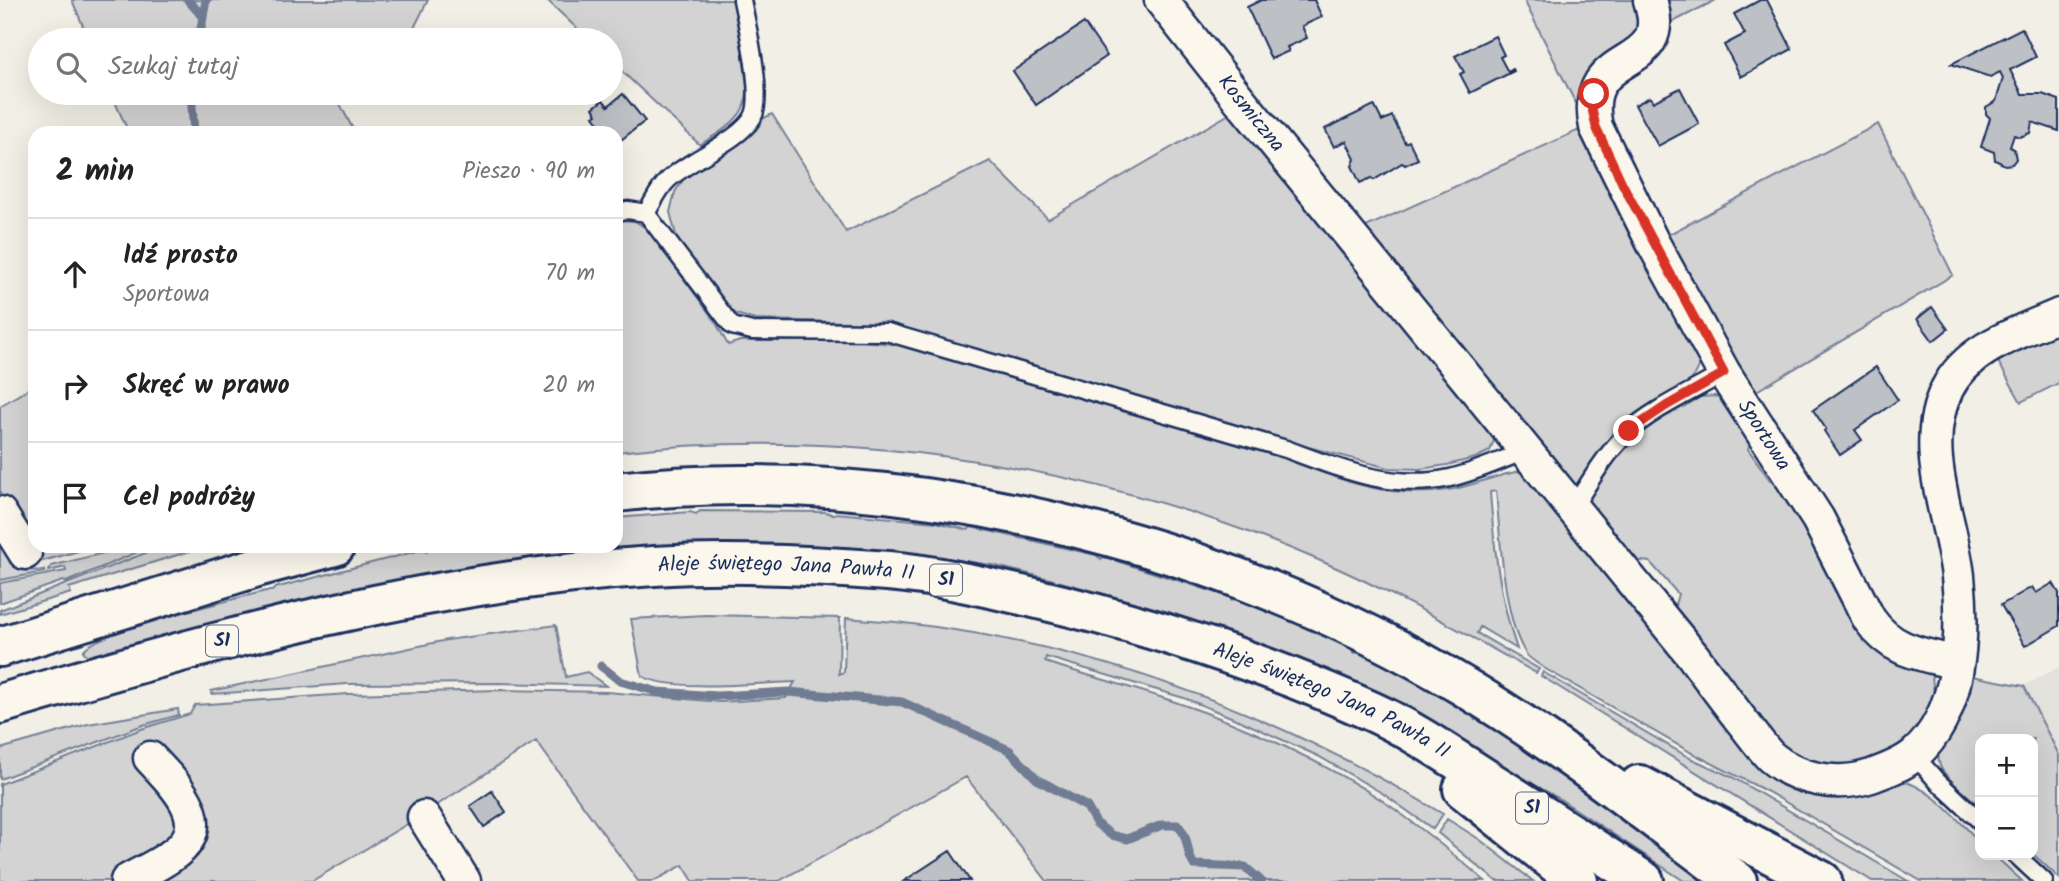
<!DOCTYPE html>
<html lang="pl">
<meta charset="utf-8">
<style>
body{margin:0;font-family:Kalam,sans-serif;background:#f6f6f6;color:#222}
.controls{position:absolute;right:21px;bottom:21px;display:grid;overflow:hidden;border-radius:14px;box-shadow:0 7px 28px #0002}
.controls button{width:63px;height:63px;display:grid;place-items:center;padding:0;border:0;border-bottom:2px solid #e0e0e0;background:#fff;color:#222;font:35px sans-serif}
.stop{position:absolute;width:21px;height:21px;margin:-16px;border:5px solid #d93025;border-radius:50%;background:#fff}
.stop.end{background:#d93025;border-color:#fff;box-shadow:0 2px 7px #0008}
.list{margin:0;padding:0;list-style:none}
h2{display:flex;justify-content:space-between;align-items:center;height:91px;margin:0;padding:0 28px;font-size:30px}
h2 small{font-size:23px;font-weight:400;color:#767676}
.list li{display:grid;grid-template-columns:46px 1fr auto;gap:21px;align-items:center;box-sizing:border-box;height:112px;padding:0 28px;border-top:2px solid #e0e0e0}
.list b{display:block;font-size:26px;white-space:nowrap}
.list p{margin:0;font-size:23px;white-space:nowrap;color:#767676}
.list em{font-size:23px;font-style:normal;color:#767676}
.icon{flex:none;width:38px;height:38px;fill:none;stroke:currentColor;stroke-width:2;stroke-linecap:round;stroke-linejoin:round}
.map{position:relative;flex:none;width:2059px;height:881px;overflow:hidden}
.search{position:absolute;background:#fff;box-shadow:0 7px 28px #0002;left:28px;top:28px;width:595px;height:77px;display:flex;align-items:center;gap:18px;box-sizing:border-box;padding:0 24px;border-radius:38px;color:#767676;font-size:26px}
.panel{position:absolute;background:#fff;box-shadow:0 7px 28px #0002;left:28px;top:126px;width:595px;height:427px;border-radius:21px}
.map>svg:first-child{display:block}
</style>
<div class="map">
<svg width="2059" height="881" viewBox="0 0 2059 881">
<rect width="100%" height="100%" fill="#f2efe6"/>
<filter id="ink" filterUnits="userSpaceOnUse"><feTurbulence type="fractalNoise" baseFrequency=".0143" numOctaves="2"/><feDisplacementMap in="SourceGraphic" scale="14" xChannelSelector="R" yChannelSelector="G"/><feConvolveMatrix kernelMatrix="1 2 1 2 8 2 1 2 1" color-interpolation-filters="sRGB"/></filter>
<g filter="url(#ink)">
<!-- built -->
<path fill="#e2e1dc" d="M 2059,667 L 2059,755 L 2024,686 Z"/>
<!-- green -->
<path fill="#d2d3d2" stroke="#768198" stroke-width="2" d="M 72,0 L 428,0 L 408,40 L 89,40 Z
M 547,0 L 736,0 C 741,28 756,84 742,110 C 733,126 714,135 700,145 L 611,61 L 611,40 L 589,40 Z
M 1524,0 L 1642,0 L 1646,23 L 1583,99 L 1575,102 Z
M 1659,0 L 1716,0 L 1669,24 Z
M 111,93 L 352,93 L 340,104 L 355,133 L 129,133 Z
M 1238,109 L 1498,430 L 1490,451 L 1475,458 L 1447,465 L 1420,469 L 1389,468 L 1289,442 L 900,328 L 850,322 L 756,320 L 736,314 L 719,298 L 677,239 L 670,212 L 675,192 L 685,177 L 756,130 L 760,120 L 772,114 L 846,232 L 990,161 L 1048,219 Z
M 1878,124 L 1953,275 L 1748,396 L 1658,240 Z
M 1588,126 L 1702,350 C 1701,367 1696,376 1684,388 L 1575,486 L 1566,486 L 1357,231 Z
M 621,220 L 635,221 L 647,229 L 715,321 L 728,345 L 740,341 L 853,340 L 893,344 L 1285,457 C 1342,481 1390,501 1454,489 C 1477,484 1499,474 1522,471 L 1783,778 L 1790,788 L 1811,789 L 1899,780 C 1932,787 1956,819 1980,842 L 1980,855 L 1994,855 L 2022,881 L 1921,881 L 1768,792 L 1692,753 L 1544,668 C 1539,664 1531,660 1527,655 C 1503,623 1500,531 1496,491 L 1490,492 C 1494,545 1499,598 1517,649 L 1480,627 L 1477,633 L 1539,669 L 1536,673 C 1464,633 1392,591 1316,559 C 1099,466 851,425 616,452 L 616,221 Z
M 2059,329 L 2059,383 L 2021,402 L 1996,358 Z
M 35,385 L 35,546 L 96,546 L 39,562 L 0,501 L 0,406 Z
M 1715,396 L 1728,400 L 1752,437 L 1748,449 L 1770,480 L 1785,483 L 1932,677 L 1935,701 L 1927,718 L 1900,749 L 1861,767 L 1825,767 L 1786,751 L 1675,620 L 1674,608 L 1678,594 L 1650,562 L 1624,559 L 1590,513 L 1589,498 L 1608,465 L 1635,434 L 1700,397 Z
M 700,511 L 826,512 L 833,515 L 836,513 L 936,522 L 968,530 L 971,527 L 1096,555 L 1101,559 L 1104,557 L 1227,596 L 1232,600 L 1235,598 L 1321,633 L 1352,649 L 1353,653 L 1359,652 L 1432,690 L 1472,715 L 1475,720 L 1479,719 L 1557,770 L 1711,881 L 1684,881 L 1560,799 L 1437,729 L 1313,667 L 1243,639 L 1172,613 L 1050,579 L 992,565 L 931,556 L 842,547 L 734,546 L 89,658 L 83,651 C 91,633 238,598 266,591 L 272,591 L 275,588 L 421,550 L 427,552 L 428,548 L 439,546 L 616,546 L 616,518 L 690,512 L 696,514 Z
M 0,543 L 9,557 L 10,563 C 22,572 30,571 45,570 L 45,572 L 0,580 Z
M 132,546 L 152,546 L 66,582 L 63,581 L 0,603 L 0,583 L 66,571 L 65,567 L 49,571 L 51,566 Z
M 173,546 L 207,546 L 69,588 L 71,593 L 0,614 L 0,610 L 158,548 L 160,551 Z
M 706,615 L 840,618 L 839,674 L 844,672 L 846,618 C 1060,631 1260,704 1443,814 L 1433,829 L 1382,793 L 1318,756 L 1241,721 L 1184,698 L 1046,657 L 1045,662 C 1089,676 1134,688 1178,703 C 1244,725 1321,761 1380,799 C 1417,824 1451,852 1485,881 L 1047,881 L 966,777 L 779,881 L 693,881 L 683,865 L 654,881 L 638,881 L 536,741 L 414,820 L 312,881 L 168,881 L 161,871 L 189,848 L 168,787 L 183,831 L 113,881 L 0,881 L 0,784 L 144,728 L 190,714 L 195,705 L 348,694 L 500,690 L 607,692 L 720,702 L 786,698 L 795,682 C 759,683 670,692 642,676 L 631,619 Z
M 556,625 L 566,677 L 587,672 L 606,686 L 499,683 L 347,684 L 212,694 L 211,691 L 447,640 Z
M 1543,672 L 1690,758 L 1732,777 L 1908,881 L 1872,881 L 1541,676 Z
M 1966,675 L 2024,686 L 2059,755 L 2059,878 L 2033,854 L 2033,739 L 1980,739 L 1980,806 C 1968,795 1950,783 1941,768 C 1930,747 1957,696 1966,675 Z
M 178,709 L 179,715 L 143,725 L 0,779 L 0,749 L 88,724 Z
M 1447,819 L 1479,839 L 1533,881 L 1496,881 L 1438,833 Z"/>
<g fill="none" stroke-linecap="round" stroke-linejoin="round">
<!-- stream -->
<path stroke="#707b93" stroke-width="9" d="M 188,0 L 203,17
M 199,40 L 206,0
M 191,93 L 194,133
M 601,666 L 620,681 L 658,692 L 717,696 L 788,692 L 902,702 L 1009,750 L 1037,779 L 1087,807 L 1096,823 L 1111,835 L 1127,839 L 1162,825 L 1178,825 C 1191,841 1184,848 1194,865 L 1245,867 L 1261,881"/>
</g>
<!-- building -->
<path fill="#bdc0c4" stroke="#1b2f5e" stroke-width="2" d="M 1261,0 L 1314,0 L 1322,17 L 1302,26 L 1307,38 L 1287,47 L 1289,51 L 1271,59 L 1247,7 Z
M 1760,0 L 1767,0 L 1792,49 L 1741,77 L 1724,45 L 1745,34 L 1734,14 Z
M 1084,23 L 1107,56 L 1036,105 L 1013,71 Z
M 2022,28 L 2036,57 L 2010,70 L 2022,94 L 2042,94 L 2059,100 L 2059,131 L 2032,122 L 2030,133 L 2020,137 L 2014,135 L 2010,147 L 2014,149 L 2016,159 L 2012,164 L 2005,165 L 1995,160 L 1994,152 L 1981,147 L 1990,118 L 1986,114 L 1986,107 L 1996,101 L 2003,78 L 2000,72 L 1990,77 L 1951,64 Z
M 1495,36 L 1504,55 L 1500,57 L 1508,72 L 1513,69 L 1514,71 L 1470,93 L 1460,74 L 1464,72 L 1455,56 Z
M 1680,88 L 1699,124 L 1658,146 L 1635,105 L 1650,97 L 1653,102 Z
M 623,94 L 645,121 L 616,144 L 616,133 L 607,133 L 594,116 L 597,114 L 593,108 L 603,100 L 608,106 Z
M 1374,105 L 1382,121 L 1392,116 L 1405,143 L 1409,141 L 1418,159 L 1405,165 L 1402,163 L 1374,180 L 1371,178 L 1360,183 L 1352,166 L 1355,159 L 1346,141 L 1334,147 L 1325,129 Z
M 1932,307 L 1948,329 L 1933,341 L 1917,319 Z
M 1876,367 L 1898,400 L 1855,430 L 1862,440 L 1840,455 L 1824,431 L 1826,429 L 1813,410 Z
M 2053,583 L 2059,593 L 2059,626 L 2025,646 L 2001,605 L 2032,587 L 2036,593 Z
M 492,791 L 506,812 L 484,827 L 470,806 Z
M 950,851 L 970,881 L 904,881 Z"/>
<g fill="none" stroke-linecap="round" stroke-linejoin="round">
<!-- service casing -->
<g stroke="#1b2f5e" stroke-width="21">
<path id="service" d="M 616,212 L 628,210 L 646,213 L 732,326 L 752,331 L 887,332 L 1286,449 C 1339,469 1393,491 1450,478 C 1476,472 1502,460 1527,450
M 646,213 C 653,203 658,190 667,181 C 687,160 739,142 753,117 C 764,96 747,25 742,0
M 1573,508 C 1590,481 1605,455 1627,433 C 1651,410 1695,390 1724,373
M 1914,755 L 1937,781 L 1980,821
M 2016,855 L 2044,881"/>
</g>
<!-- minor casing -->
<g stroke="#1b2f5e" stroke-width="37">
<g id="minor">
<path id="s1" d="M 1161,0 L 1239,99 L 1693,656 C 1709,678 1725,699 1741,720 C 1751,732 1760,746 1771,757 C 1798,780 1838,787 1871,776 C 1885,771 1902,765 1914,755 C 1962,714 1964,634 1958,576 C 1951,516 1918,448 1947,389 C 1968,347 2019,333 2059,315"/>
<path id="s2" d="M 1650,0 C 1675,77 1578,43 1596,127 L 1653,243 L 1724,373 L 1818,519 L 1869,619 C 1892,652 1921,654 1957,663"/>
<path d="M 0,513 L 25,553"/>
<path d="M 424,817 L 464,881"/>
<path d="M 127,881 C 143,872 161,864 175,853 C 216,822 173,783 150,758"/>
</g>
</g>
<!-- motorway casing -->
<g stroke="#1b2f5e" stroke-width="44">
<g id="motorway">
<path d="M 616,492 C 897,460 1221,540 1463,686 C 1559,744 1647,814 1737,881"/>
<path d="M 0,647 L 257,567 L 335,546"/>
<path id="s3" d="M 0,704 C 213,640 431,580 654,566 C 731,561 811,565 888,571 C 937,575 986,587 1034,598 C 1149,625 1263,662 1371,711 C 1411,729 1447,754 1483,777 C 1537,811 1590,846 1644,881"/>
<path d="M 1639,785 L 1822,881"/>
<path d="M 1463,789 L 1578,881"/>
</g>
</g>
<!-- service -->
<use href="#service" stroke="#fbf7ec" stroke-width="16"/>
<!-- minor -->
<use href="#minor" stroke="#fbf7ec" stroke-width="32"/>
<!-- motorway -->
<use href="#motorway" stroke="#fbf7ec" stroke-width="38"/>
</g>
</g>
<g fill="none" stroke-linecap="round" stroke-linejoin="round" filter="url(#ink)">
<!-- route -->
<path stroke="#d93025" stroke-width="9" d="M 1594,94 L 1592,109 L 1596,127 L 1623,185 L 1724,373 L 1666,406 L 1629,431"/>
</g>
<g text-anchor="middle" dominant-baseline="central" stroke-width="5" stroke-linejoin="round" paint-order="stroke">
<!-- shield labels -->
<g fill="#fbf7ec" stroke="#5e6b89" stroke-width="2">
<rect x="930" y="564.5" width="32" height="31" rx="5"/>
<rect x="206" y="625.5" width="32" height="31" rx="5"/>
<rect x="1516" y="792.5" width="32" height="31" rx="5"/>
</g>
<g font-size="19" font-weight="bold" fill="#1b2f5e">
<text x="946" y="580">S1</text>
<text x="222" y="641">S1</text>
<text x="1532" y="808">S1</text>
</g>
<!-- street labels -->
<g font-size="21" fill="#1b2f5e" stroke="#fbf7ec">
<text stroke="none"><textPath href="#s1" startOffset="145">Kosmiczna</textPath></text>
<text stroke="none"><textPath href="#s2" startOffset="504">Sportowa</textPath></text>
<text stroke="none"><textPath href="#s3" startOffset="802">Aleje świętego Jana Pawła II</textPath></text>
<text stroke="none"><textPath href="#s3" startOffset="1368">Aleje świętego Jana Pawła II</textPath></text>
</g>
</g>
</svg>
<div class="controls">
<button>+</button>
<button>−</button>
</div>
<div class="stop" style="left:1594px;top:94px"></div>
<div class="stop end" style="left:1629px;top:431px"></div>
<div class="search"><svg class="icon" aria-label="search" viewBox="0 0 24 24"><circle cx="10" cy="10" r="6"/><path d="M15 15l6 6"/></svg>Szukaj tutaj</div>
<section class="panel">
<h2>2 min<small>Pieszo · 90 m</small></h2>
<ul class="list">
<li><svg class="icon" aria-label="ahead" viewBox="0 0 24 24"><path d="M12 20V5M6 11l6-6 6 6"/></svg><div><b>Idź prosto</b><p>Sportowa</p></div><em>70 m</em></li>
<li><svg class="icon" aria-label="right" viewBox="0 0 24 24"><path d="M7 20v-9h11M14 6l5 5-5 5"/></svg><div><b>Skręć w prawo</b></div><em>20 m</em></li>
<li><svg class="icon" aria-label="arrive" viewBox="0 0 24 24"><path d="M6 21V4h12l-3 4 3 4H6"/></svg><div><b>Cel podróży</b></div></li>
</ul>
</section>
</div>
